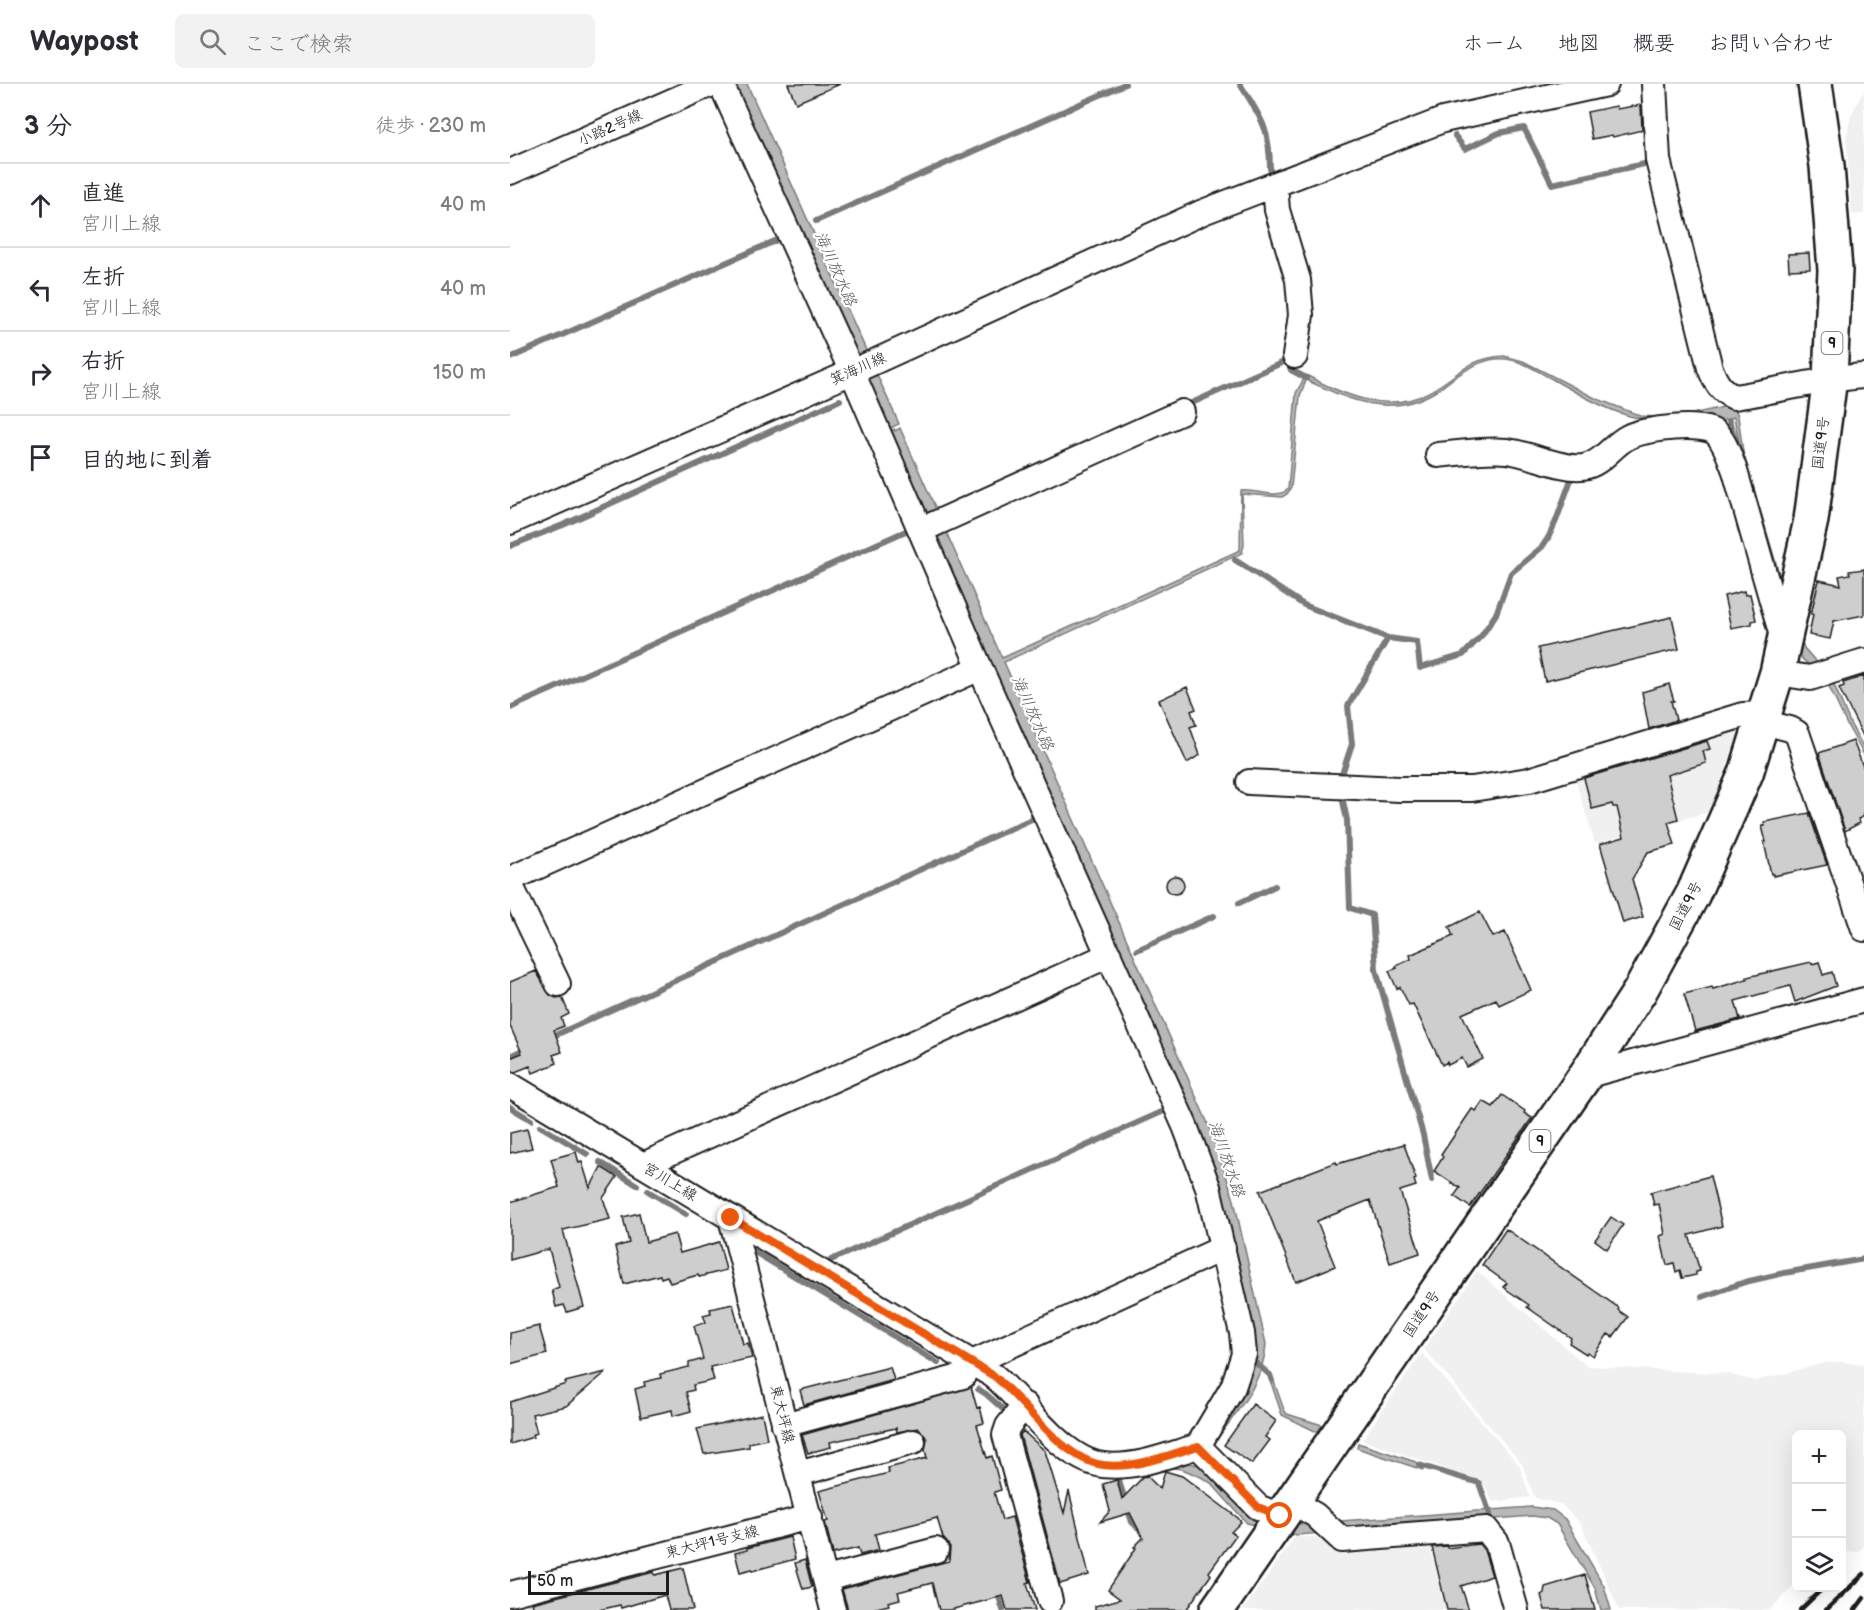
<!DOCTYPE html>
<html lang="ja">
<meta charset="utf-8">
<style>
body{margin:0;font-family:"Balsamiq Sans","Klee One",sans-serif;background:#f2f2f3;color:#2b2b33}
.controls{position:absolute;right:18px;bottom:18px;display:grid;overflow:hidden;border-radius:9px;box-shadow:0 6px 24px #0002}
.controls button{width:54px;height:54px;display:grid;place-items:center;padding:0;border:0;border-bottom:2px solid #e1e1e2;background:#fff;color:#2b2b33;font:30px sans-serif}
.scale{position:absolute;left:18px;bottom:15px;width:141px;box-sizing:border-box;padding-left:6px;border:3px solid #1c1c1c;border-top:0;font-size:16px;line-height:21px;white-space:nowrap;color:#1c1c1c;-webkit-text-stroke:4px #fff;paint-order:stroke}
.stop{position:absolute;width:18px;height:18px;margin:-14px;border:4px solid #ea580c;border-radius:50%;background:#fff}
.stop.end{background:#ea580c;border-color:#fff;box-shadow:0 2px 6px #0008}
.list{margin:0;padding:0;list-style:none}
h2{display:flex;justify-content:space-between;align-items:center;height:78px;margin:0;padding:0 24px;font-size:26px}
h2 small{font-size:20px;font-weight:400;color:#7c7c81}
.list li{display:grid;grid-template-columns:39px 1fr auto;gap:18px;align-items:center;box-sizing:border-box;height:84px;padding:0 24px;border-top:2px solid #e1e1e2}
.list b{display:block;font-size:22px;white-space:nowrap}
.list p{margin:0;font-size:20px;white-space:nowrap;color:#7c7c81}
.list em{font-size:20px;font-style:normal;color:#7c7c81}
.icon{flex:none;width:33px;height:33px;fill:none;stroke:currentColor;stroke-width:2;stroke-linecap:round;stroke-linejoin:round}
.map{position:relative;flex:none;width:1354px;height:1526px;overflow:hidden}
header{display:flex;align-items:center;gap:36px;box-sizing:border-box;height:84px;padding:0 30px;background:#fff;border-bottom:2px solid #e1e1e2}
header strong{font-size:28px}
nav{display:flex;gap:33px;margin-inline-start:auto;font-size:21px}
.search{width:420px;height:54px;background:#f2f2f3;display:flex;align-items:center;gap:15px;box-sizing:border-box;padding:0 21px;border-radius:9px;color:#7c7c81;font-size:22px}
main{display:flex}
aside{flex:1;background:#fff}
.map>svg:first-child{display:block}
</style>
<header>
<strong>Waypost</strong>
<div class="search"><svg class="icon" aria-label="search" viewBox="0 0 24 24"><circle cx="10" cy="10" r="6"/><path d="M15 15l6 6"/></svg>ここで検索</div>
<nav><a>ホーム</a><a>地図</a><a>概要</a><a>お問い合わせ</a></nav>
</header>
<main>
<aside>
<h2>3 分<small>徒歩 · 230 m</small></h2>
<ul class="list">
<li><svg class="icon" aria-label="ahead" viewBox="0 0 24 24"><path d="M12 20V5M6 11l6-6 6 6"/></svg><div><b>直進</b><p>宮川上線</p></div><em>40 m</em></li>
<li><svg class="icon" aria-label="left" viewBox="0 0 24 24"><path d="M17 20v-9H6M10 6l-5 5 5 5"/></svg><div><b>左折</b><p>宮川上線</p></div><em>40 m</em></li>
<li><svg class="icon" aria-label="right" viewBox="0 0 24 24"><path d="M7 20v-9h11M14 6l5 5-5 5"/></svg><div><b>右折</b><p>宮川上線</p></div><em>150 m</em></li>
<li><svg class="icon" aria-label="arrive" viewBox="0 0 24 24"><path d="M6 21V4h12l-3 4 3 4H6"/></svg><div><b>目的地に到着</b></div></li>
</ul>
</aside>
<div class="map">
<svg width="1354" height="1526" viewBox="0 0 1354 1526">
<rect width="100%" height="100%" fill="#fff"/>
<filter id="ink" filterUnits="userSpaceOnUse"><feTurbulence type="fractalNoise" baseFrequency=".0167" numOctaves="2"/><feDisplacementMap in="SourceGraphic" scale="12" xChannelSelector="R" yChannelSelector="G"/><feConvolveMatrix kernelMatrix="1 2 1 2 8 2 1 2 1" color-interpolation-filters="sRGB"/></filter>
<g filter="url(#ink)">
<!-- built -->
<path fill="#f0f0f0" d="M 1354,6 L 1354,130 L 1342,131 L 1336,54 L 1341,31 Z
M 1204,644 L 1231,645 L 1199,728 L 1085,759 L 1062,685 Z
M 967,1187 L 1077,1282 L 1218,1290 L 1245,1297 L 1315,1279 L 1334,1278 L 1354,1281 L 1354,1462 L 1348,1468 L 1332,1468 L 1332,1350 L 1286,1350 L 1286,1499 L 1260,1526 L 1109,1526 L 1071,1440 L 1051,1420 L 1025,1414 L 1012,1380 L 914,1265 Z
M 912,1269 L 1009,1381 L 1020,1413 L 983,1418 L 972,1397 L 852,1356 Z
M 785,1453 L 810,1453 L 830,1466 L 918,1456 L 936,1526 L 733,1526 Z"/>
<!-- water -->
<path fill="#b8b8b8" stroke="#7a7a7a" stroke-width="1.5" d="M 222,0 L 237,0 L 389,340 L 376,346 Z
M 994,272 L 1013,277 L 1085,314 L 1131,332 L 1146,333 L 1182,330 L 1218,322 L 1225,324 L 1228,332 L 1233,368 L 1268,486 L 1294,564 L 1322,596 L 1341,641 L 1354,664 L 1354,671 L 1337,641 L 1316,596 L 1290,573 L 1263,488 L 1231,368 L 1224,333 C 1210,339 1204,334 1189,333 C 1164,332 1141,339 1116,331 C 1091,323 1065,308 1042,295 C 1027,287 1013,277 996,275 C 976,273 961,283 945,293 C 937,299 928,307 919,311 C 875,334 836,314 796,296 L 790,312 L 781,404 L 777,410 L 772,413 L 732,410 L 734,461 L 732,469 L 494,578 L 703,1051 L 724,1116 L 756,1260 C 754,1298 726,1328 705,1358 L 699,1353 L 731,1304 L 727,1189 L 378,350 L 384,345 L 385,347 L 390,344 L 492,574 L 730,466 L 731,407 C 746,405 767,416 778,405 L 786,309 L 796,291 C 833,311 878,331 919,308 C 948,292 958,274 994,272 Z
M 761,1289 L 774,1326 L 777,1330 L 812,1341 L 807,1348 L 772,1331 L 758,1290 Z
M 848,1359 L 915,1381 L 913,1386 L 847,1364 Z
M 667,1376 L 701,1384 L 745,1430 L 789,1440 L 1022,1423 L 1043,1426 L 1055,1435 L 1094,1502 L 1101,1526 L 1091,1526 L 1085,1504 L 1047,1440 L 1037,1434 L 1022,1432 L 787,1451 L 737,1439 L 701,1399 L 691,1393 L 672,1385 L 653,1383 Z"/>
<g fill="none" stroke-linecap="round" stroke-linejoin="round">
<!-- stream -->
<path stroke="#7a7a7a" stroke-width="6" d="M 730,0 C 751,34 760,44 760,85
M 945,52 L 955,65 L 989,49 L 1014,44 L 1042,100 L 1139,79
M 306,137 L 615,0
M 0,274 L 265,157
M 778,277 L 781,286 L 796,294
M 675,322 L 776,277
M 1219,337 L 1227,361
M 0,462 L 53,441 L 330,316
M 725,476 L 794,521 L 878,554 L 907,558 L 910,584 L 953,571 L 972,551 L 986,530 L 1001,489 L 1032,463 L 1038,454 L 1046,437 L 1063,390
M 0,624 L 398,446
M 832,698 L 833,687 L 842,660 L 838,622 L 878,554
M 831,708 L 837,736 L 840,824 L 862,831 L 866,886 L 913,1051 L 922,1096
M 729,819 L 765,802
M 627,866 L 704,832
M 39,954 L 526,733
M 0,972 L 19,963
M 0,1023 L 21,1036
M 30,1042 L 77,1070
M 90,1078 L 127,1101
M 138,1107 L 176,1130
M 238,1164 L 428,1279
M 321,1176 L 654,1027
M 1192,1213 L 1235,1198 L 1274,1189 L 1354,1175
M 747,1280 L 760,1291 L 762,1297
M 468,1305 L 476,1310 L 495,1327
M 909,1381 L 969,1399 L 980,1430
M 607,1391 L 622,1438 L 633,1448
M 487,1506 L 493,1526"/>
</g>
<!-- building -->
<path fill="#cecece" stroke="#1c1c1c" stroke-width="1.5" d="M 278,0 L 330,0 L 286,19 Z
M 1131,21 L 1132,46 L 1103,53 L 1102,51 L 1082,55 L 1077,28 L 1106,22 L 1107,25 Z
M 1299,169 L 1300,185 L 1279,186 L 1278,170 Z
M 1354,485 L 1354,531 L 1324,537 L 1320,555 L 1299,551 L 1303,530 L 1301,530 L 1309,496 L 1331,501 L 1329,492 L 1340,490 L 1339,487 Z
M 1234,507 L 1235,511 L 1240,510 L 1246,536 L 1242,537 L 1242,540 L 1221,544 L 1214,512 Z
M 1162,533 L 1169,565 L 1035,597 L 1028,564 Z
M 1354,592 L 1354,654 L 1329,604 L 1334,602 L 1333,599 Z
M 1159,600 L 1164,617 L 1161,617 L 1166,636 L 1139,645 L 1132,608 Z
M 677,603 L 686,625 L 681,627 L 686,641 L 680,643 L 690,671 L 677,679 L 649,616 Z
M 1197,657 L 1200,665 L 1193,667 L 1196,679 L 1157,691 L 1168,735 L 1158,738 L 1165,761 L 1138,768 L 1122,795 L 1133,833 L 1113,839 L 1090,760 L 1114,753 L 1107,723 L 1103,723 L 1102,720 L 1082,725 L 1074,694 Z
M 1343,657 L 1354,685 L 1354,732 L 1348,735 L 1350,739 L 1335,747 L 1309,669 Z
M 1299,729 L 1317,781 L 1263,792 L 1263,790 L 1261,790 L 1254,758 L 1256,758 L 1252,742 L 1255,742 L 1254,738 Z
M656 801a9 9 0 1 1 18 0a9 9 0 1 1-18 0Z
M 970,828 L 983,853 L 995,848 L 1021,906 L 989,921 L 986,915 L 952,930 L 973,975 L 957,983 L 952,974 L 938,981 L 937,978 L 932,981 L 903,920 L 899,921 L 890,903 L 887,905 L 879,887 L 887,884 L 886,882 L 901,875 L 900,871 L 943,852 L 939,843 Z
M 1301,878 L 1302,880 L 1309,878 L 1313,891 L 1322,888 L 1326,902 L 1285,918 L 1280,902 L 1225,917 L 1230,935 L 1185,947 L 1174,910 L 1202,903 L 1203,905 L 1237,895 L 1237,893 Z
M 26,887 L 40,911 L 46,914 L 52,913 L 59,930 L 51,934 L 54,942 L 44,946 L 52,968 L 43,971 L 47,979 L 23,989 L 20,982 L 5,988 L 0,987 L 0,974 L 12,969 L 0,942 L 0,898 Z
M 992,1011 L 1015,1027 L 1014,1029 L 1022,1034 L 960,1123 L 944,1112 L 950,1104 L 924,1087 L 933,1073 L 931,1071 L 962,1025 L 966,1027 L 973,1017 L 983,1023 Z
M 17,1045 L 22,1064 L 0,1069 L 0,1049 Z
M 894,1060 L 906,1095 L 904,1096 L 906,1102 L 890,1107 L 910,1169 L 880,1179 L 860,1116 L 807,1137 L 825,1182 L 786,1198 L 750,1107 L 826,1078 L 827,1080 Z
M 66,1068 L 69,1079 L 72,1078 L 80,1104 L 91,1083 L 107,1093 L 93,1114 L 100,1135 L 53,1146 L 74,1223 L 57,1228 L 54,1221 L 46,1223 L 42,1206 L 49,1203 L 39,1165 L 0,1176 L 0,1118 L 49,1103 L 41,1075 Z
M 1200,1092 L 1212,1142 L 1179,1151 L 1190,1187 L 1186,1188 L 1186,1191 L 1172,1194 L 1170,1186 L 1166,1188 L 1164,1179 L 1157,1181 L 1150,1152 L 1155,1150 L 1149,1120 L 1144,1121 L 1141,1108 Z
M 129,1129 L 136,1158 L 165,1150 L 170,1169 L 209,1158 L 216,1186 L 189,1193 L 188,1191 L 160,1199 L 157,1192 L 151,1194 L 150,1191 L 114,1200 L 105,1163 L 119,1159 L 113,1133 Z
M 1101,1133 L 1113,1141 L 1097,1165 L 1085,1156 Z
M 996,1145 L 1109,1224 L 1108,1226 L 1118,1233 L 1103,1253 L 1098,1250 L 1083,1272 L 1077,1268 L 1076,1270 L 1059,1259 L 1061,1254 L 1017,1223 L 1019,1221 L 993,1203 L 997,1199 L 972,1181 Z
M 223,1220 L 233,1260 L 238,1259 L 242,1274 L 200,1283 L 204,1296 L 183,1301 L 184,1306 L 176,1308 L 181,1327 L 163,1332 L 162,1326 L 131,1333 L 125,1305 L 135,1302 L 134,1298 L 151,1294 L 150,1290 L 179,1283 L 179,1279 L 193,1275 L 184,1242 L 196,1238 L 193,1231 L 201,1229 L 200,1225 Z
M 29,1242 L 37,1270 L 0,1280 L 0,1249 Z
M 380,1283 L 384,1296 L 294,1321 L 290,1306 Z
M 96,1288 L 56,1322 L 22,1330 L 27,1349 L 22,1351 L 23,1353 L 0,1360 L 0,1318 L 56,1300 L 55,1298 Z
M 461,1303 L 467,1324 L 470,1323 L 474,1339 L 467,1341 L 477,1374 L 482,1372 L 491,1406 L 484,1408 L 492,1436 L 502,1433 L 520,1498 L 517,1499 L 525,1526 L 497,1526 L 493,1512 L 440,1526 L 429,1526 L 422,1499 L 388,1508 L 390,1515 L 378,1518 L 379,1521 L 358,1526 L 338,1526 L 332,1505 L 439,1477 L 440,1463 L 433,1454 L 427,1434 L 365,1450 L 369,1466 L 350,1471 L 348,1464 L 323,1470 L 315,1438 L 318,1437 L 309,1407 L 379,1389 L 378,1384 L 417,1374 L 415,1366 L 417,1355 L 409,1344 L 387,1348 L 386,1344 L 320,1358 L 321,1363 L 298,1369 L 292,1351 Z
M 743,1320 L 766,1337 L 755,1353 L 760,1356 L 742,1380 L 714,1361 Z
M 252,1330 L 257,1355 L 239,1359 L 239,1363 L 194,1370 L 187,1345 Z
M 513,1347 L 535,1367 L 554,1429 L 559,1407 L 579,1491 L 550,1500 L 510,1351 Z
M 655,1387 L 672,1392 L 728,1434 L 731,1438 L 721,1448 L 726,1451 L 699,1488 L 701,1491 L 676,1526 L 585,1526 L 585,1522 L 610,1515 L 598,1506 L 626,1464 L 624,1463 L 633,1454 L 620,1429 L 590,1438 L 600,1427 L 593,1400 L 607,1396 L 612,1415 L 633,1393 L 637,1392 L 650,1405 Z
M 280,1453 L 285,1475 L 242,1487 L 242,1485 L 230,1488 L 225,1469 L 237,1466 L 237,1464 Z
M 969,1460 L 974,1466 L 982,1492 L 951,1502 L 959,1526 L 937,1526 L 922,1463 L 937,1462 L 937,1464 Z
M 295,1476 L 302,1503 L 293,1505 L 285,1479 Z
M 173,1484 L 183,1526 L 159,1526 L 155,1511 L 111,1524 L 110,1521 L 89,1526 L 24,1526 L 22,1519 L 144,1488 L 145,1491 Z
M 1075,1491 L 1085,1526 L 1035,1526 L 1031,1511 L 1034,1509 L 1035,1503 Z"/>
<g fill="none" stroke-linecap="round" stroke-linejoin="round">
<!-- minor casing -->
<g stroke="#1c1c1c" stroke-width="28">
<path id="minor" d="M 211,0 L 342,288 L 470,584 L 675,1042 L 698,1103 L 732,1249 L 734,1270 L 723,1303 L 688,1362
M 1144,0 L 1148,76 L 1200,284 C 1205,297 1210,307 1224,313 C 1267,307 1310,295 1354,292
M 0,88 L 201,0
M 765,101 L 767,126 L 788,196 L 791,231 L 785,272
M 928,371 C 950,369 975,365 997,367 C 1018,369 1053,386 1073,383 C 1092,380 1102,361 1118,353 C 1133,345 1195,337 1207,350 C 1216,360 1220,374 1225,387 L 1274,559
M 0,438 L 342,288 L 693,128 L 933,36 L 1096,0
M 411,446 L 672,328
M 1267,589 L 1300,594 L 1354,577
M 1253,638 L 1280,645 L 1287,649 L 1354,845
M 739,698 L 889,705 L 962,705 L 1019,696 L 1233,631 L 1255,630
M 0,795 L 470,584
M 0,800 L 48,900
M 1075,992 L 1354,916
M 0,1001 L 484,1292 C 515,1318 552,1376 593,1381 C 625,1385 659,1371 688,1362 L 748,1423 L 770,1432
M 133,1081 L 599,871
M 221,1134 L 323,1526
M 462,1279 L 713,1164
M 515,1321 L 498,1342 L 495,1351 L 540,1517
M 274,1341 L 453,1292
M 288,1390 L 403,1358
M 781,1417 L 805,1431 L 832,1456 L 976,1445 L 987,1459 L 1006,1526
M 316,1495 L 426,1466
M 0,1510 L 300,1433"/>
</g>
<!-- highway casing -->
<g stroke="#1c1c1c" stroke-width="38">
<path id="highway" d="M 707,1526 L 1075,992 L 1130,907 L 1183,810 L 1236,689 L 1267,589 L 1301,436 L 1320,294 L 1325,186 L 1317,82 L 1305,0"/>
</g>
<!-- minor -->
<use href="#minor" stroke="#fff" stroke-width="24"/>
<!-- highway -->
<use href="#highway" stroke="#fff" stroke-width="33"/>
<!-- rail -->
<path stroke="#1c1c1c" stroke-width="4.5" d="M 1290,1526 L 1313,1504
M 1316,1526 L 1354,1490
M 1345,1526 L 1354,1514"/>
</g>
</g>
<g fill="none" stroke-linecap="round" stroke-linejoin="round" filter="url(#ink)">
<!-- route -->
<path stroke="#ea580c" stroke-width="8" d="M 221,1134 L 484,1292 C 516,1318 552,1376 593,1381 C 625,1385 659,1371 688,1362 L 748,1423 L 770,1432"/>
</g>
<g text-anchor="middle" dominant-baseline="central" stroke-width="4.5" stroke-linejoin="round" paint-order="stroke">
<!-- shield labels -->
<g fill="#fff" stroke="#606060" stroke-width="1.5">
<rect x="1311.5" y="248" width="21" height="22" rx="4.5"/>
<rect x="1019.5" y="1046" width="21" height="22" rx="4.5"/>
</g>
<g font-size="14" font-weight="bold" fill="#1c1c1c">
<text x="1322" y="259">9</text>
<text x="1030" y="1057">9</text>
</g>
<!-- street labels -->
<g font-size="15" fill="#1c1c1c" stroke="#fff">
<text transform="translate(100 44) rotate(-24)">小路2号線</text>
<text transform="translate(348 285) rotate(-24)">箕海川線</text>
<text transform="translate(1311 359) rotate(-83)">国道9号</text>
<text transform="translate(1176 822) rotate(-63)">国道9号</text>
<text transform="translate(160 1098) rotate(31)">宮川上線</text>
<text transform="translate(912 1230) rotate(-56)">国道9号</text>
<text transform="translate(272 1330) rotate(76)">東大坪線</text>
<text transform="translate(202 1458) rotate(-14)">東大坪1号支線</text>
</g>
<!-- water labels -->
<g font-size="16" font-style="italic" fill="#5a5a5a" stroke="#fff">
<text transform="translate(325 185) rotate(66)">海川放水路</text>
<text transform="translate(522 629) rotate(66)">海川放水路</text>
<text transform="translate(716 1075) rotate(71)">海川放水路</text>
</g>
</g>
</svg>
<div class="controls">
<button>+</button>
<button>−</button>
<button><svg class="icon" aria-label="layers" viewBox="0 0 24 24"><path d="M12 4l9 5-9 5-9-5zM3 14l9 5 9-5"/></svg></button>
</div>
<div class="scale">50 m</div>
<div class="stop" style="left:770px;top:1432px"></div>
<div class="stop end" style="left:221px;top:1134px"></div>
</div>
</main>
